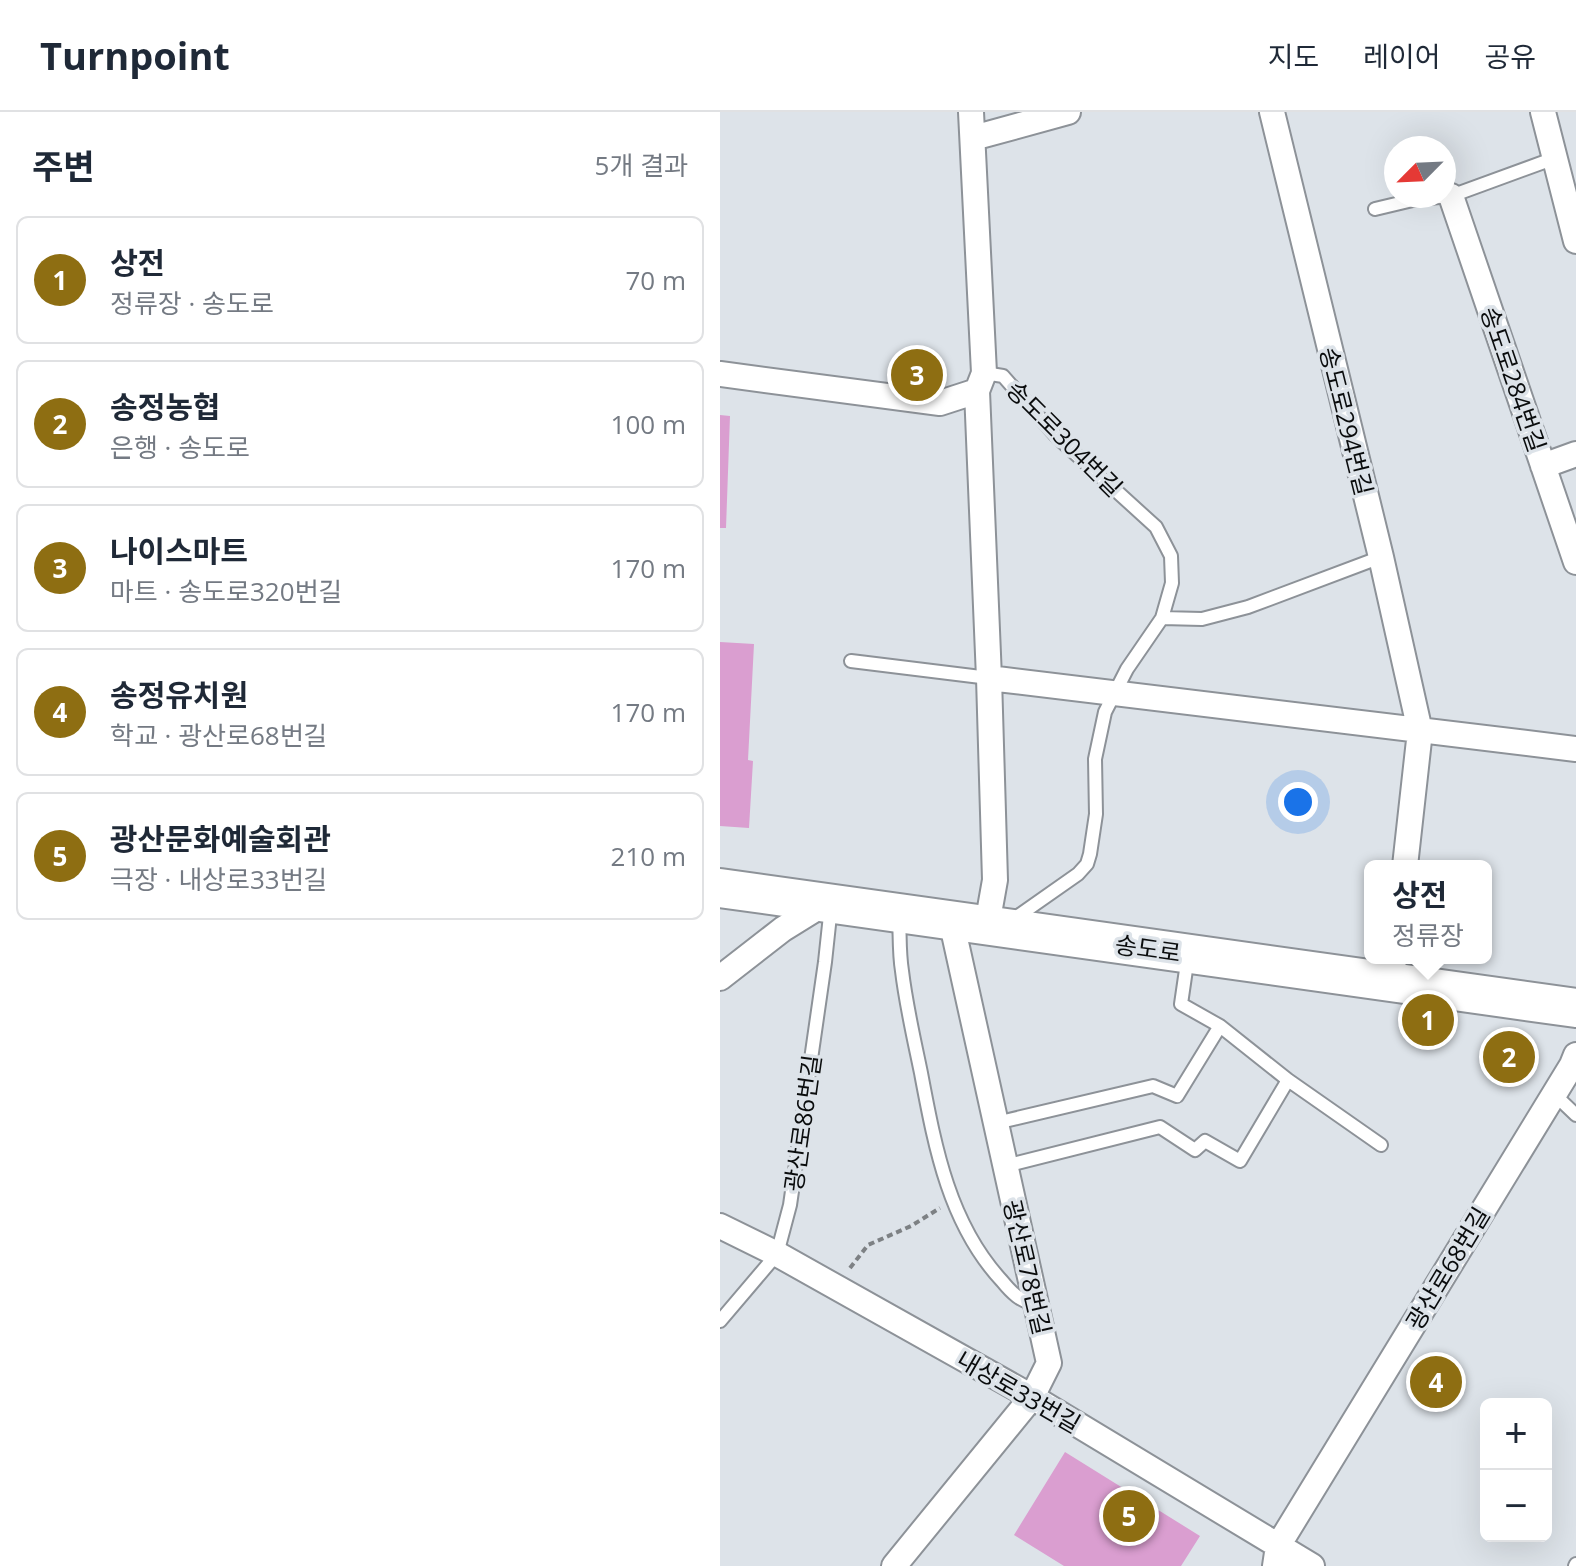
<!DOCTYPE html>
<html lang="ko">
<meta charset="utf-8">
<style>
body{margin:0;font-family:"Open Sans","Noto Sans KR",sans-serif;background:#f2f2f3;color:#1f2937}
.controls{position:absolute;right:24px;bottom:24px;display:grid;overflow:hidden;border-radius:12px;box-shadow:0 8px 32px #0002}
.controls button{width:72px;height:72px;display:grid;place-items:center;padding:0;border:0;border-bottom:2px solid #e0e1e3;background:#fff;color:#1f2937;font:40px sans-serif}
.compass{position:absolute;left:664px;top:24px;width:72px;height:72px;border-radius:50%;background:#fff;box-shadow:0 8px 32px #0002;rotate:246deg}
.you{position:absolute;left:578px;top:690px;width:28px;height:28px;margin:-20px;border:6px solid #fff;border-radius:50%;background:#1a73e8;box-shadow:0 0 0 12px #1a73e833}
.badge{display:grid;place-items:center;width:52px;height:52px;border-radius:50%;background:#8e6e12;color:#fff;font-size:26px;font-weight:700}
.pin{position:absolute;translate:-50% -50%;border:4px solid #fff;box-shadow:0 2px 8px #0006}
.popup{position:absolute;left:644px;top:748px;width:128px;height:104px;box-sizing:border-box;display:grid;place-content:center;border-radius:12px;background:#fff;filter:drop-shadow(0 2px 6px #0005);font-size:26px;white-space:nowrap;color:#747a83}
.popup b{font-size:30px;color:#1f2937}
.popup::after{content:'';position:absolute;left:50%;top:100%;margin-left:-16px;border:16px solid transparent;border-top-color:#fff}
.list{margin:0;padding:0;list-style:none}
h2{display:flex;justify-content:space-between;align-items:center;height:104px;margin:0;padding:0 32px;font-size:34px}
h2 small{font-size:26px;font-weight:400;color:#747a83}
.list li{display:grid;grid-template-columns:52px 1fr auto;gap:24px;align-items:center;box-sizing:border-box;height:128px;margin:0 16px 16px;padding:0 16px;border:2px solid #e0e1e3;border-radius:12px}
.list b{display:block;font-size:30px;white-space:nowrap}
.list p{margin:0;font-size:26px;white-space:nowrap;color:#747a83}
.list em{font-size:26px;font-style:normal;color:#747a83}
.map{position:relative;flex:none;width:856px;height:1454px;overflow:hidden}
header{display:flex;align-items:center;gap:48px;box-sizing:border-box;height:112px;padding:0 40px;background:#fff;border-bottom:2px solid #e0e1e3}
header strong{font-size:38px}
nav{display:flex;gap:44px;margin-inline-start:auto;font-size:28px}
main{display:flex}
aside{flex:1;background:#fff}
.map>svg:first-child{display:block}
</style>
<header>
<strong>Turnpoint</strong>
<nav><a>지도</a><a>레이어</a><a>공유</a></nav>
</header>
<main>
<aside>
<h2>주변<small>5개 결과</small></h2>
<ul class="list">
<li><span class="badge">1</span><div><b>상전</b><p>정류장 · 송도로</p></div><em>70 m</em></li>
<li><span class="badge">2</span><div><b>송정농협</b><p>은행 · 송도로</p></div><em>100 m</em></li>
<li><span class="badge">3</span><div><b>나이스마트</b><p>마트 · 송도로320번길</p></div><em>170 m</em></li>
<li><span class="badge">4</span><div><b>송정유치원</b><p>학교 · 광산로68번길</p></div><em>170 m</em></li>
<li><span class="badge">5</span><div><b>광산문화예술회관</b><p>극장 · 내상로33번길</p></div><em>210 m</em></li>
</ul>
</aside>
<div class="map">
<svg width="856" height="1454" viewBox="0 0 856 1454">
<rect width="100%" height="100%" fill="#dde3e9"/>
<!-- building -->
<path fill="#da9ed0" d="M 0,303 L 10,304 L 6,416 L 0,416 Z
M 0,530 L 34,532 L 28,648 L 33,649 L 29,716 L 0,714 Z
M 345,1340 L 480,1424 L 461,1454 L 344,1454 L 294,1423 Z"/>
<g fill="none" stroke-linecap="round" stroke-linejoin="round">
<!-- service casing -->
<g stroke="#8d9298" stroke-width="16">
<path id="service" d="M 655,97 L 697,87 L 731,84 L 835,46
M 264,261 L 283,264 L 337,325 L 436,415 L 451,444 L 452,471 L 442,506 L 407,557 L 385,600 L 375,647 L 376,702 L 370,742 L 367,752 L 358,762 L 291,809
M 442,506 L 482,507 L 528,495 L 661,445
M 131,549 L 269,566
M 179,804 C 180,822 179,841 182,859 C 186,893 194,927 201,961 C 215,1035 229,1112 282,1169 C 291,1180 301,1191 316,1191
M 468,844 L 461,892 L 500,914 L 568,968 L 661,1033
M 834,982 L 856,1003
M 276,1011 L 433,974 L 457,984 L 500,914
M 285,1054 L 440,1015 L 475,1038 L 485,1029 L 520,1049 L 568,968
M 0,1209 L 57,1142 L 70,1093 L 105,850 L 111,794
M 855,1454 L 856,1452"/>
</g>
<!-- minor casing -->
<g stroke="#8d9298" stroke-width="28">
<path id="minor" d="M 552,0 L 661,445 L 700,619 L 685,754
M 823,0 L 856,129
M 253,26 L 348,0
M 731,84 L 856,450
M 0,262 L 220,291 L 257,279 L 264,261 L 251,0
M 257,279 L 269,566 L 275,768 L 267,813
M 823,354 L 856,342
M 269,566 L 856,637
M 0,866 L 63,817 L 105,791
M 672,870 L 674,846
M 0,1114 L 57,1142 L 312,1285 L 592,1454
M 174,1454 L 312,1285 L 329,1251 L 231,808
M 555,1454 L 558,1434 L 852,953 L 856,943"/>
</g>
<!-- primary casing -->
<g stroke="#8d9298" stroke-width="42">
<path id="primary" d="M 0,776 L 856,896"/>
</g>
<!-- path -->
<path stroke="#7d8184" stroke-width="4" stroke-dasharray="6 4" stroke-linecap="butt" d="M 130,1156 L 148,1133 L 191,1114 L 220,1096"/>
<!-- service -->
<use href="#service" stroke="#fff" stroke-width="12"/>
<!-- minor -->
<use href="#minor" stroke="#fff" stroke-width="24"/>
<!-- primary -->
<use href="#primary" stroke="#fff" stroke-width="38"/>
</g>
<g text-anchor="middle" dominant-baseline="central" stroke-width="7" stroke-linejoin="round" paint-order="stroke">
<!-- street labels -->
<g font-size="24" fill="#0a0c0d" stroke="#dde3e9">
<text transform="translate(794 267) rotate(71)">송도로284번길</text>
<text transform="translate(627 309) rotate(76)">송도로294번길</text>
<text transform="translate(345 326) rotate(45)">송도로304번길</text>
<text transform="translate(428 836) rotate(8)">송도로</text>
<text transform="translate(82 1011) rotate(-82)">광산로86번길</text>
<text transform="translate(308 1155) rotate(77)">광산로78번길</text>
<text transform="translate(727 1156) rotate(-59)">광산로68번길</text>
<text transform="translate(299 1279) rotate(30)">내상로33번길</text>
</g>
</g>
</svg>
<div class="controls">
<button>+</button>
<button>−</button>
</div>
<svg class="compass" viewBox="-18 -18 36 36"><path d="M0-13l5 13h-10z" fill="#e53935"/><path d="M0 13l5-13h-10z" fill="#747a83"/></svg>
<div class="you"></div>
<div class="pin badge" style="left:708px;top:908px">1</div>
<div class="popup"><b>상전</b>정류장</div>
<div class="pin badge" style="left:789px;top:945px">2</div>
<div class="pin badge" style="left:197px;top:263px">3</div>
<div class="pin badge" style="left:716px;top:1270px">4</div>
<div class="pin badge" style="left:409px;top:1404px">5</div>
</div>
</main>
